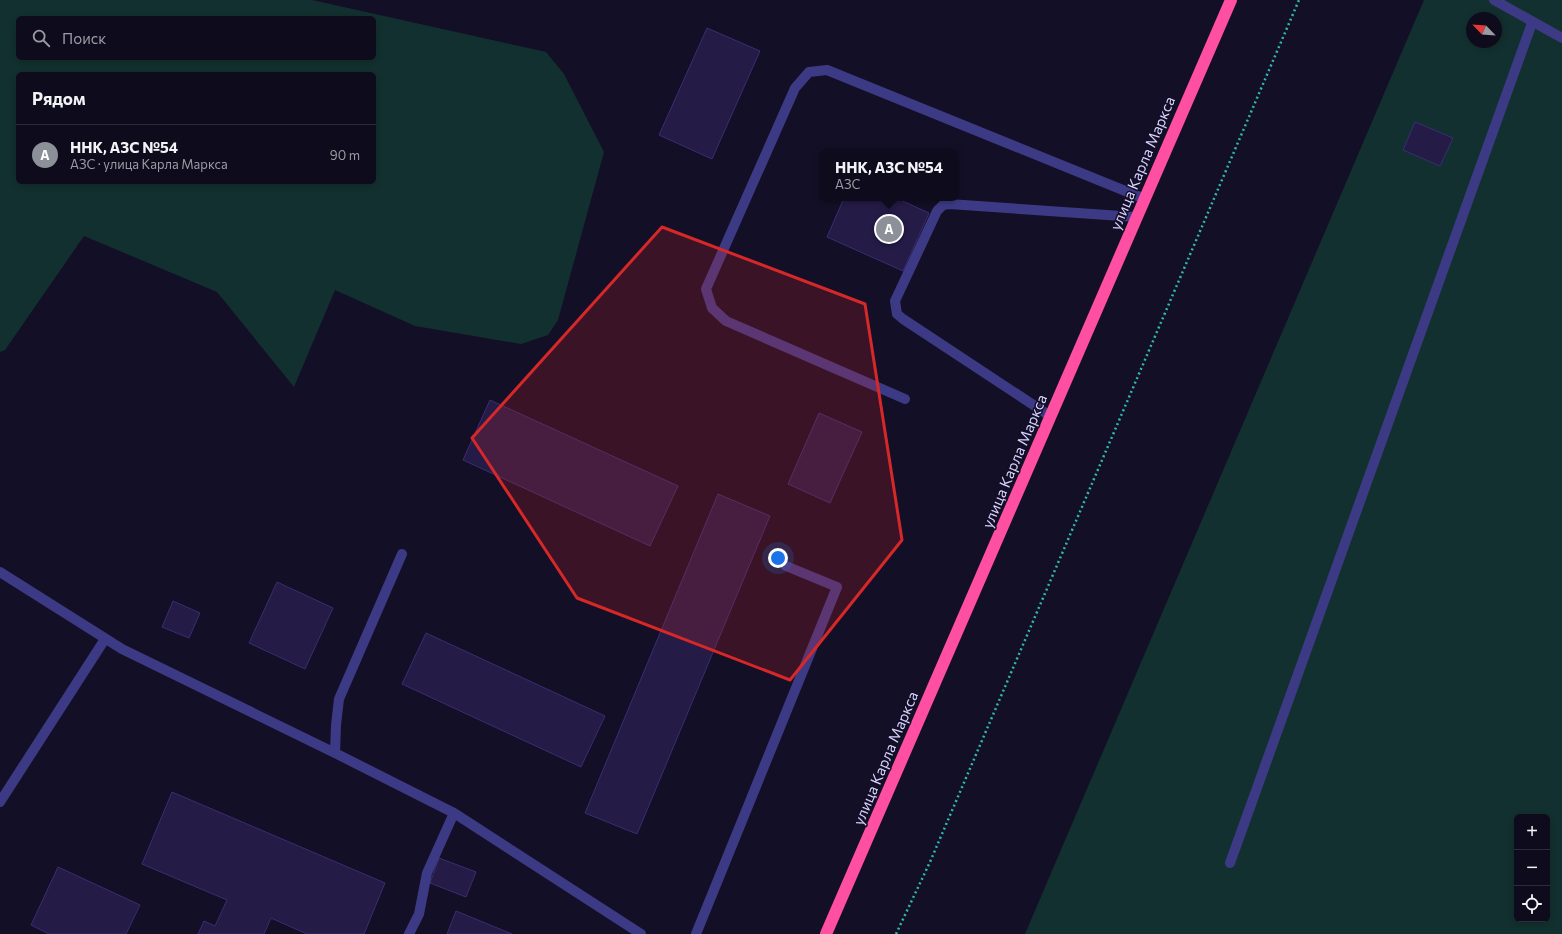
<!DOCTYPE html>
<html lang="ru">
<meta charset="utf-8">
<style>
body{margin:0;font-family:Commissioner,sans-serif;background:#171425;color:#f1f3f6}
.controls{position:absolute;right:12px;bottom:12px;display:grid;overflow:hidden;border-radius:6px;box-shadow:0 2px 6px #0003}
.controls button{width:36px;height:36px;display:grid;place-items:center;padding:0;border:0;border-bottom:1px solid #2e2b3b;background:#0e0b1c;color:#f1f3f6;font:20px sans-serif}
.compass{position:absolute;left:1466px;top:12px;width:36px;height:36px;border-radius:50%;background:#0e0b1c;box-shadow:0 2px 6px #0003;rotate:295deg}
.you{position:absolute;left:778px;top:558px;width:14px;height:14px;margin:-10px;border:3px solid #fff;border-radius:50%;background:#1a73e8;box-shadow:0 0 0 6px #1a73e833}
.badge{display:grid;place-items:center;width:26px;height:26px;border-radius:50%;background:#8c9099;color:#fff;font-size:13px;font-weight:700}
.pin{position:absolute;translate:-50% -50%;border:2px solid #fff;box-shadow:0 1px 4px #0006}
.popup{position:absolute;left:820px;top:149px;width:138px;height:52px;box-sizing:border-box;display:grid;place-content:center;border-radius:6px;background:#0e0b1c;filter:drop-shadow(0 1px 3px #0005);font-size:13px;white-space:nowrap;color:#9b9ba3}
.popup b{font-size:15px;color:#f1f3f6}
.popup::after{content:'';position:absolute;left:50%;top:100%;margin-left:-8px;border:8px solid transparent;border-top-color:#0e0b1c}
.list{margin:0;padding:0;list-style:none}
h2{display:flex;justify-content:space-between;align-items:center;height:52px;margin:0;padding:0 16px;font-size:17px}
h2 small{font-size:13px;font-weight:400;color:#9b9ba3}
.list li{display:grid;grid-template-columns:26px 1fr auto;gap:12px;align-items:center;box-sizing:border-box;height:60px;padding:0 16px;border-top:1px solid #2e2b3b}
.list b{display:block;font-size:15px;white-space:nowrap}
.list p{margin:0;font-size:13px;white-space:nowrap;color:#9b9ba3}
.list em{font-size:13px;font-style:normal;color:#9b9ba3}
.icon{flex:none;width:22px;height:22px;fill:none;stroke:currentColor;stroke-width:2;stroke-linecap:round;stroke-linejoin:round}
.map{position:relative;flex:none;width:1562px;height:934px;overflow:hidden}
.search{position:absolute;background:#0e0b1c;box-shadow:0 2px 6px #0003;left:16px;top:16px;width:360px;height:44px;display:flex;align-items:center;gap:10px;box-sizing:border-box;padding:0 14px;border-radius:6px;color:#9b9ba3;font-size:15px}
.panel{position:absolute;background:#0e0b1c;box-shadow:0 2px 6px #0003;left:16px;top:72px;width:360px;height:112px;border-radius:6px}
.map>svg:first-child{display:block}
</style>
<div class="map">
<svg width="1562" height="934" viewBox="0 0 1562 934">
<rect width="100%" height="100%" fill="#130f26"/>
<!-- green -->
<path fill="#12302f" fill-rule="evenodd" d="M 0,0 L 312,0 L 546,52 L 564,74 L 604,152 L 558,320 L 548,335 L 521,344 L 415,326 L 335,290 L 294,387 L 217,292 L 84,236 L 5,350 L 0,352 ZM 18,18 L 374,18 L 374,58 L 18,58 ZM 18,74 L 374,74 L 374,182 L 18,182 Z
M 1424,0 L 1562,0 L 1562,934 L 1025,934 ZM 1472,18 L 1496,18 L 1496,42 L 1472,42 ZM 1517,817 L 1547,817 L 1547,919 L 1517,919 Z"/>
<!-- building -->
<path fill="#241b47" stroke="#3b2d73" d="M 707,28 L 760,51 L 712,159 L 659,135 Z
M 1415,122 L 1453,138 L 1440,166 L 1403,150 Z
M 844,198 L 896,198 L 929,213 L 903,271 L 827,237 Z
M 490,400 L 678,486 L 650,546 L 463,460 Z
M 819,413 L 862,432 L 830,503 L 788,484 Z
M 718,494 L 770,516 L 637,834 L 585,813 Z
M 277,582 L 333,608 L 305,669 L 249,643 Z
M 173,601 L 200,613 L 189,638 L 162,627 Z
M 426,633 L 605,716 L 581,767 L 402,684 Z
M 172,792 L 385,883 L 364,934 L 307,934 L 271,918 L 264,934 L 198,934 L 204,921 L 215,926 L 227,900 L 142,864 Z
M 439,858 L 476,872 L 466,897 L 430,883 Z
M 58,867 L 140,905 L 126,934 L 49,934 L 31,925 Z
M 456,911 L 512,934 L 447,934 Z"/>
<g fill="none" stroke-linecap="round" stroke-linejoin="round">
<!-- path -->
<path stroke="#2fb8b0" stroke-width="2.5" stroke-dasharray="2 3" stroke-linecap="butt" d="M 896,934 L 930,862 L 1299,0"/>
<!-- minor -->
<path stroke="#3d3a85" stroke-width="10" d="M 1494,0 L 1562,38
M 905,399 L 726,321 L 712,308 L 706,289 L 795,88 L 809,72 L 827,70 L 1145,199
M 1050,416 L 903,319 L 897,314 L 895,301 L 937,211 L 943,205 L 949,204 L 1136,217
M 0,572 L 122,649 L 335,753 L 454,813 L 641,934
M 335,753 L 336,725 L 339,699 L 402,554
M 0,802 L 105,639
M 1230,863 L 1532,23
M 409,934 L 419,914 L 427,873 L 454,813
M 696,934 L 837,587 L 786,566"/>
<!-- highway -->
<path stroke="#ff4fa3" stroke-width="12" d="M 826,934 L 1231,0"/>
</g>
<!-- marked area -->
<path fill="#d62828" fill-opacity="0.2" stroke="#d62828" stroke-width="3" stroke-linejoin="round" d="M 662,227 L 865,304 L 902,540 L 790,680 L 577,598 L 472,438 Z"/>
<g text-anchor="middle" dominant-baseline="central" stroke-width="3" stroke-linejoin="round" paint-order="stroke">
<!-- street labels -->
<g font-size="15" fill="#d9d4ff" stroke="#130f26">
<text transform="translate(1142 163) rotate(-67)">улица Карла Маркса</text>
<text transform="translate(1014 461) rotate(-67)">улица Карла Маркса</text>
<text transform="translate(885 758) rotate(-67)">улица Карла Маркса</text>
</g>
</g>
</svg>
<div class="controls">
<button>+</button>
<button>−</button>
<button><svg class="icon" aria-label="locate" viewBox="0 0 24 24"><circle cx="12" cy="12" r="6"/><path d="M12 2v4M12 18v4M2 12h4M18 12h4"/></svg></button>
</div>
<svg class="compass" viewBox="-18 -18 36 36"><path d="M0-13l5 13h-10z" fill="#e53935"/><path d="M0 13l5-13h-10z" fill="#9b9ba3"/></svg>
<div class="you"></div>
<div class="pin badge" style="left:889px;top:229px">A</div>
<div class="popup"><b>ННК, АЗС №54</b>АЗС</div>
<div class="search"><svg class="icon" aria-label="search" viewBox="0 0 24 24"><circle cx="10" cy="10" r="6"/><path d="M15 15l6 6"/></svg>Поиск</div>
<section class="panel">
<h2>Рядом<small></small></h2>
<ul class="list">
<li><span class="badge">A</span><div><b>ННК, АЗС №54</b><p>АЗС · улица Карла Маркса</p></div><em>90 m</em></li>
</ul>
</section>
</div>
